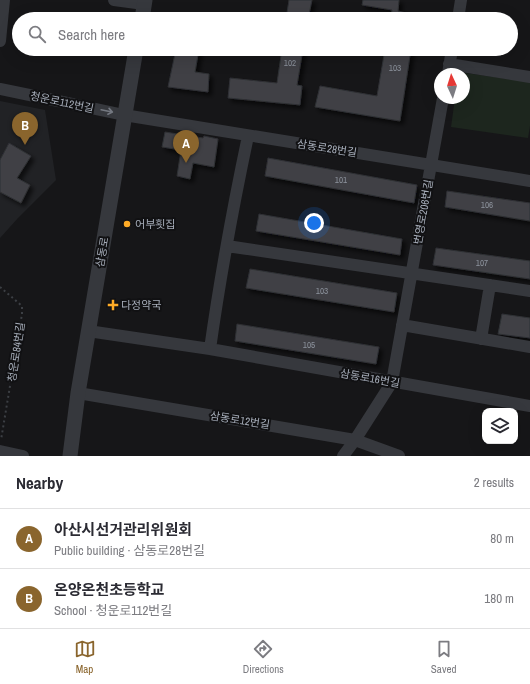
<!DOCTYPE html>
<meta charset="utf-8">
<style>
body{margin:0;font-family:"Archivo Narrow","Noto Sans KR",sans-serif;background:#f7f7f7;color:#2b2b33}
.controls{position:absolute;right:12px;bottom:12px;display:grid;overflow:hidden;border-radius:8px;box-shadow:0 4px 16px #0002}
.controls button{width:36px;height:36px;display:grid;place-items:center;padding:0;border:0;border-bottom:1px solid #e1e1e2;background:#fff;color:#2b2b33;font:20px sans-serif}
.compass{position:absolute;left:434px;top:68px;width:36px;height:36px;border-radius:50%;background:#fff;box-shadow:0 4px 16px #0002;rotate:356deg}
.you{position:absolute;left:314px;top:223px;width:14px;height:14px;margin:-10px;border:3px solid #fff;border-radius:50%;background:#1a73e8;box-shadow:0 0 0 6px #1a73e833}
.badge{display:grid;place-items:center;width:26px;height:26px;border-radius:50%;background:#8a652d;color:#fff;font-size:13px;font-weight:700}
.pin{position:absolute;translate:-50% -33px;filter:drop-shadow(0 1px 2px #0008)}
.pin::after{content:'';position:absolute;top:21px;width:14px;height:12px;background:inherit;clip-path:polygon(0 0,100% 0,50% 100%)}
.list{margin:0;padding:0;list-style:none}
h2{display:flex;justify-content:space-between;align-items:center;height:52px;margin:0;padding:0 16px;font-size:17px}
h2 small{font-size:13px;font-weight:400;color:#7c7c81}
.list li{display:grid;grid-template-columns:26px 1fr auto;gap:12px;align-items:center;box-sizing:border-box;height:60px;padding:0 16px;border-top:1px solid #e1e1e2}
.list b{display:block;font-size:15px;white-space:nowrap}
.list p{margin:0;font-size:13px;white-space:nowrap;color:#7c7c81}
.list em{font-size:13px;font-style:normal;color:#7c7c81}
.icon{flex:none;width:22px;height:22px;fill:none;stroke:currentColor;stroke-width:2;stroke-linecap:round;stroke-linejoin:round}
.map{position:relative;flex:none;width:530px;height:456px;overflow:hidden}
.search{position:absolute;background:#fff;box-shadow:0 4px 16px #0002;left:12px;right:12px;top:12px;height:44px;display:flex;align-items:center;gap:10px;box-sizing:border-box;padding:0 14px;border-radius:22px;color:#7c7c81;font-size:15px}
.sheet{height:172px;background:#fff}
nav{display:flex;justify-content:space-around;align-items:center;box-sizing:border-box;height:56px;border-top:1px solid #e1e1e2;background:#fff;font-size:11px;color:#7c7c81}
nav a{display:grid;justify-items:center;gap:2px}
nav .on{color:#8a652d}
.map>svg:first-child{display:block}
</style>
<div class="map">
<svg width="530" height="456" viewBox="0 0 530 456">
<defs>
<filter id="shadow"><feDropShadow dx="3.5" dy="3.5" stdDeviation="2" flood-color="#0009"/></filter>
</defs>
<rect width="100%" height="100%" fill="#161618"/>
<!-- built -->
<path fill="#212225" d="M 0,101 L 45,110 L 56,180 L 18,218 L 0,238 Z"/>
<!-- green -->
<path fill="#1d261e" d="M 465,73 L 530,82 L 530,126 L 528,138 L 451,127 L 455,98 L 464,98 L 464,74 Z"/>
<!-- building -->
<path fill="#3f4145" stroke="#2f3034" filter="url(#shadow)" d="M 289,0 L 312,0 L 308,19 L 286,19 Z
M 363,0 L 399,0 L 398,11 L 418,16 L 418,19 L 391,19 L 392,10 L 362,5 Z
M 176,49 L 199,49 L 195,72 L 209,74 L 208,92 L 168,87 Z
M 282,49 L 303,49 L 297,85 L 302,86 L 300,105 L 228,98 L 230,78 L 277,83 Z
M 385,49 L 411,49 L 400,121 L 315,107 L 320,86 L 377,96 Z
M 165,132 L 203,138 L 204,136 L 218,139 L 214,167 L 193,163 L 190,179 L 177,176 L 181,150 L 162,147 Z
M 9,143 L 31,156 L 17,178 L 30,185 L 21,203 L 0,192 L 0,160 Z
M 268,158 L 417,185 L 414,203 L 265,176 Z
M 447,191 L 530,203 L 530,221 L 445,207 Z
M 259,214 L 402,239 L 400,255 L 256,231 Z
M 436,248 L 530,261 L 530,279 L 433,265 Z
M 250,269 L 397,293 L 394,312 L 246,288 Z
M 502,314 L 530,318 L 530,338 L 498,334 Z
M 237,324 L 379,347 L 376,364 L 235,341 Z"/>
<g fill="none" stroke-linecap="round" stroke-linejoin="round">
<!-- path -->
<path stroke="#3c3f44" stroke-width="2" stroke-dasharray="2 3" stroke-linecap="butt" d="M 0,287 L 22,306 L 22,314 L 1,440"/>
<!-- minor -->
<path stroke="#36383d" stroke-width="12" d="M 114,0 L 144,4
M 458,19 L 461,0
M 0,41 L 4,0
M 449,64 L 530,77
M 448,74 L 452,49
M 0,89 L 44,98 L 124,115 L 530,181
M 227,246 L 530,291
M 402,325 L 530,347
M 88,331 L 210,349 L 530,406
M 481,339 L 490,285
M 210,349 C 220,278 233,207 248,136
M 78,393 L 355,440 L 399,456
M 0,451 L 23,456
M 343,456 L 355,440 L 392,382 L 443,98"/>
<!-- tertiary -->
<path stroke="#36383d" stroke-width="15" d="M 142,19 L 145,0
M 70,456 L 78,393 L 136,49"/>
</g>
<!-- one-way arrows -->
<defs><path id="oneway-shaft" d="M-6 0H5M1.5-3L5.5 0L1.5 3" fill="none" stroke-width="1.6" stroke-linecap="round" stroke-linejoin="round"/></defs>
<use stroke="#747881" href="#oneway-shaft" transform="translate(107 111) rotate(12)"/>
<!-- markers -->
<g fill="#ffab26" stroke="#111113" stroke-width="1.5">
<circle cx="127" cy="224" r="4"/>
<path d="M111 299h4v4h4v4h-4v4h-4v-4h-4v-4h4z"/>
</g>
<g text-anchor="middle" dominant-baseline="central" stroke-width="4" stroke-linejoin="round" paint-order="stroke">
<!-- number labels -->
<g font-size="9" fill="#8c929c">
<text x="290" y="63">102</text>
<text x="395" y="68">103</text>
<text x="341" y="180">101</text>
<text x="487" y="205">106</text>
<text x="482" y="263">107</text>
<text x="322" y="291">103</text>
<text x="309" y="345">105</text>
</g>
<!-- street labels -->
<g font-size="11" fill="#a6adb9" stroke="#111113">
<text transform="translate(62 102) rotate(12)">청운로112번길</text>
<text transform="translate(327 148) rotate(9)">삼동로28번길</text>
<text transform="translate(423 212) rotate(-80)">번영로206번길</text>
<text transform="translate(102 252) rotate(-80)">삼동로</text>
<text transform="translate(16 352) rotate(-81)">청운로84번길</text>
<text transform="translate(370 378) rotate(10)">삼동로16번길</text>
<text transform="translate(240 420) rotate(9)">삼동로12번길</text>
</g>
<!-- poi labels -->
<g font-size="11" fill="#a6adb9" stroke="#111113" text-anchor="start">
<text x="135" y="224">어부횟집</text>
<text x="121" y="305">다정약국</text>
</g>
</g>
</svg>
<div class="controls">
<button><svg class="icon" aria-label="layers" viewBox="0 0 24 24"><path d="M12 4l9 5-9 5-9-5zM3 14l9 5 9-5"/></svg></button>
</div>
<svg class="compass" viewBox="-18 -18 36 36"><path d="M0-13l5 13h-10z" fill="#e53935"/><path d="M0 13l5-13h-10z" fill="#7c7c81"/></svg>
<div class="you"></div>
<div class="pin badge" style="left:186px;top:163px">A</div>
<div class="pin badge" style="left:25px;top:145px">B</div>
<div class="search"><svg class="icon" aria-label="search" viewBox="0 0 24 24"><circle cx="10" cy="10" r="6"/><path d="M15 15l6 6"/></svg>Search here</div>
</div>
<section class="sheet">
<h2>Nearby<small>2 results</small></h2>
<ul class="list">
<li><span class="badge">A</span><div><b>아산시선거관리위원회</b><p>Public building · 삼동로28번길</p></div><em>80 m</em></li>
<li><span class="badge">B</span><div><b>온양온천초등학교</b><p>School · 청운로112번길</p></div><em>180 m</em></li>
</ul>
</section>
<nav>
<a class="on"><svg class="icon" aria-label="map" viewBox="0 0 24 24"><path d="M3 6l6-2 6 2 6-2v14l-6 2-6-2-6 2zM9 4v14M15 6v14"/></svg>Map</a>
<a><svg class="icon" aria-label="directions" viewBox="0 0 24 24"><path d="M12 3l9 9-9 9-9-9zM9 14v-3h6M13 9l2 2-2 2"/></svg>Directions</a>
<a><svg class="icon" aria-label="saved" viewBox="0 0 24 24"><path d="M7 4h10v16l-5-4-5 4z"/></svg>Saved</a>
</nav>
